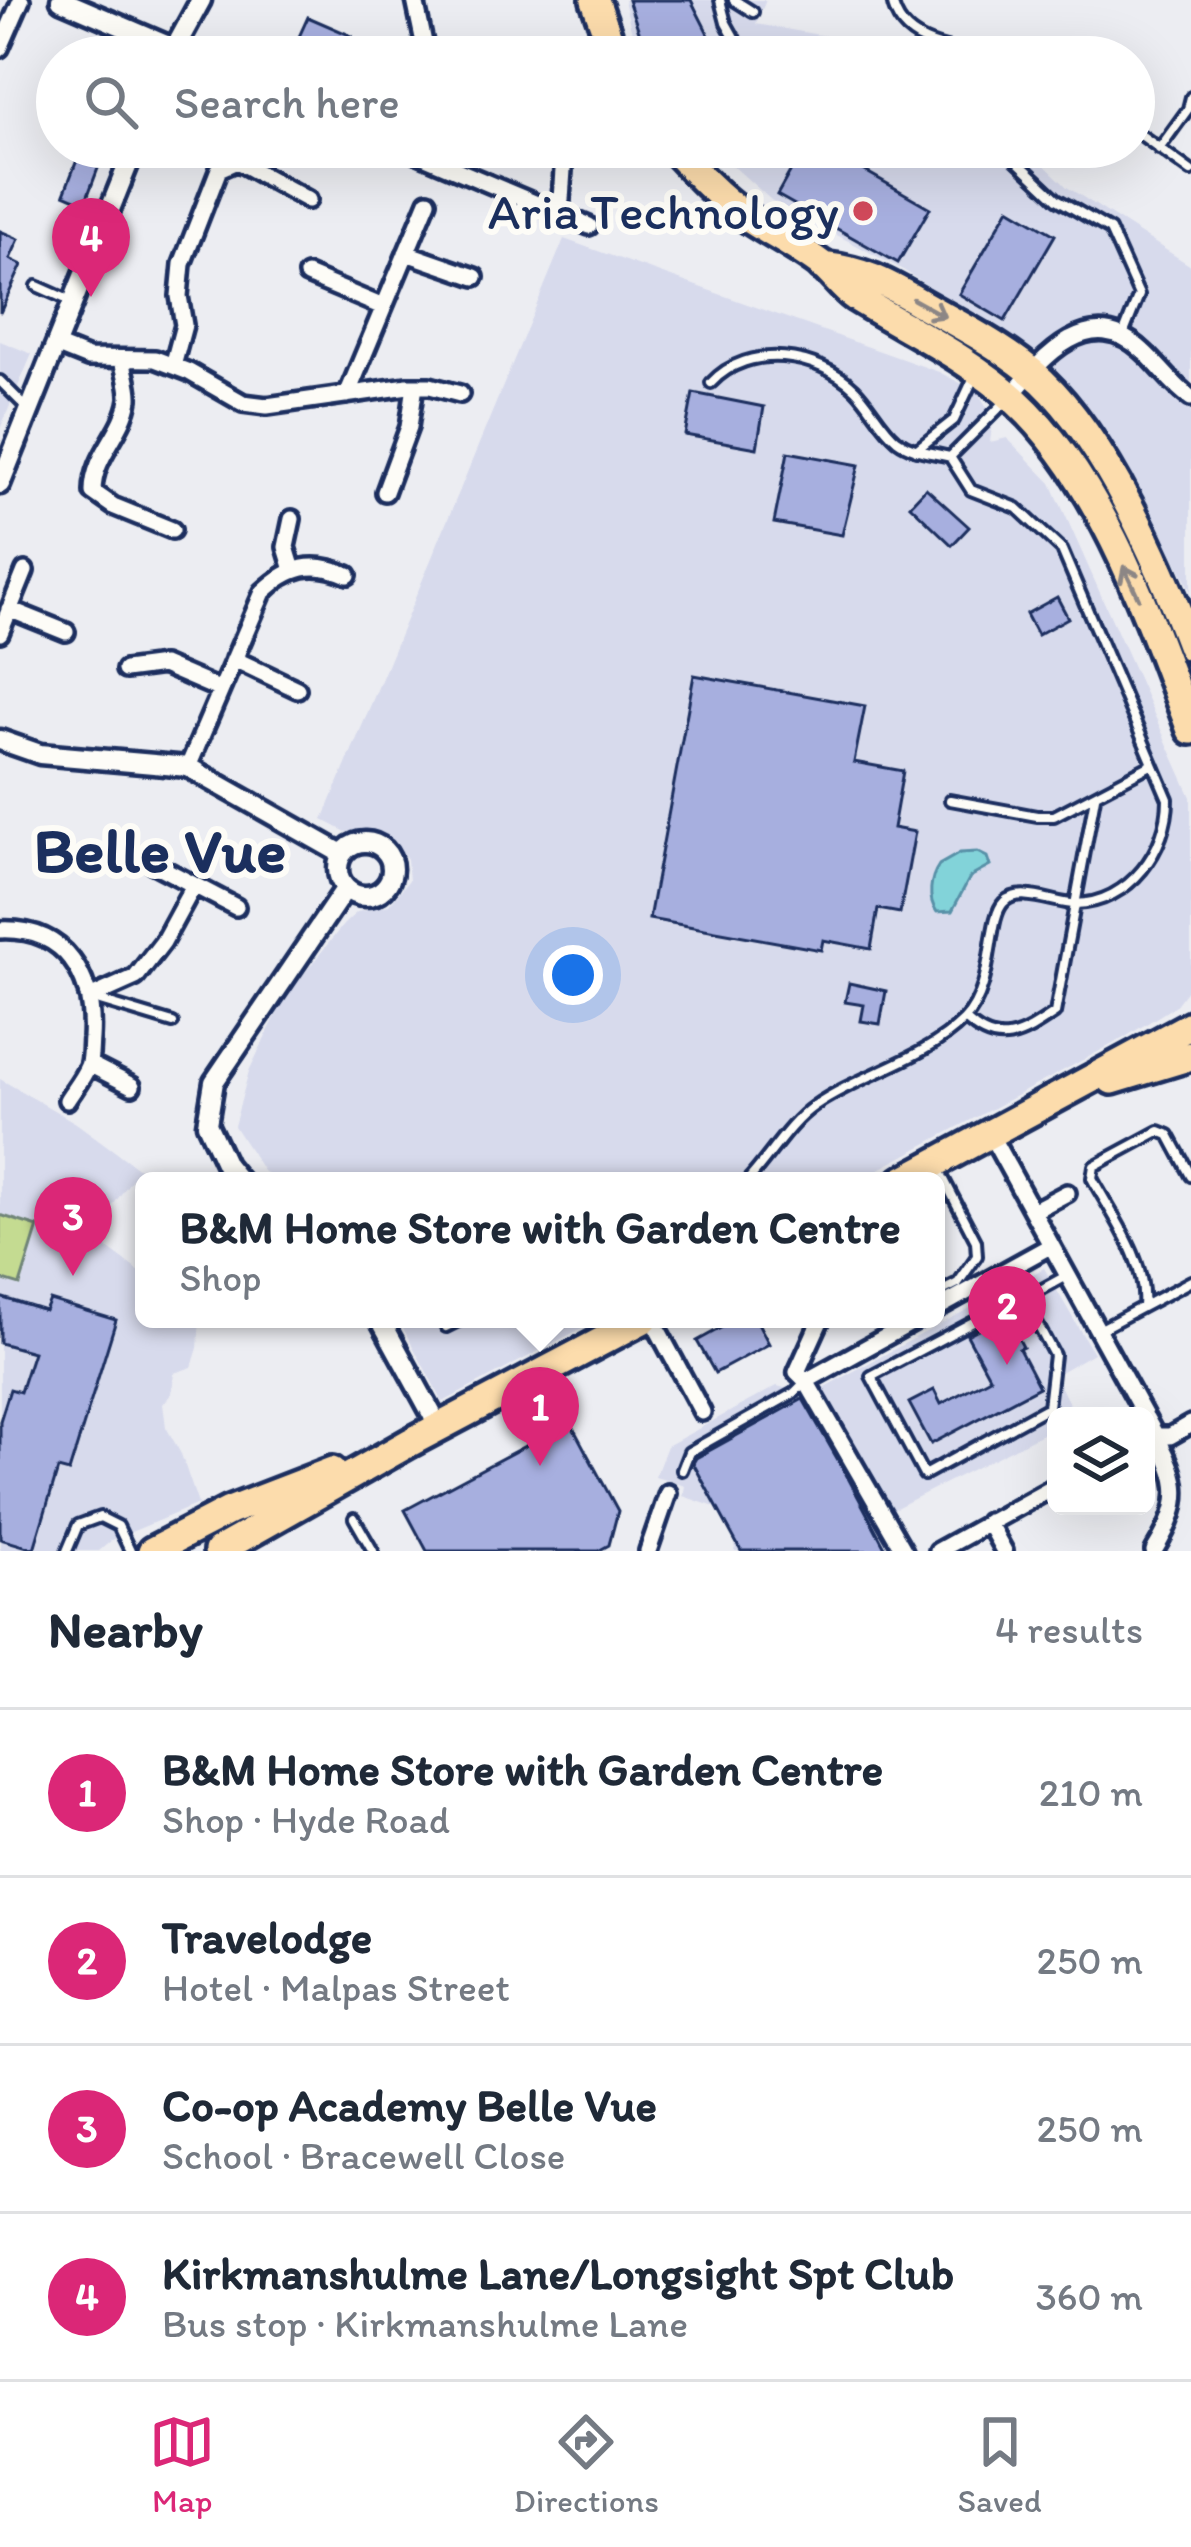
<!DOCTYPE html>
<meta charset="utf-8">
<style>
body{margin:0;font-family:Itim,sans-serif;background:#f6f6f7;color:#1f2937}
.controls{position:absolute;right:36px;bottom:36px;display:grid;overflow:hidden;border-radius:18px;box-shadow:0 12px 48px #0002}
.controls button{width:108px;height:108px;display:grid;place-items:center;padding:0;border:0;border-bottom:3px solid #e0e1e3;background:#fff;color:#1f2937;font:60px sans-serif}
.you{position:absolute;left:573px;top:975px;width:42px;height:42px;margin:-30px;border:9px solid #fff;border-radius:50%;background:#1a73e8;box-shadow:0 0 0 18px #1a73e833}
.badge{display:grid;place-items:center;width:78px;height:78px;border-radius:50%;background:#db2777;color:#fff;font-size:39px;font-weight:700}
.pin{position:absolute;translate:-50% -99px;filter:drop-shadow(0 3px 6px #0008)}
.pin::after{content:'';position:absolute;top:63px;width:42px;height:36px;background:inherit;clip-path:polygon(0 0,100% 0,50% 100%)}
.popup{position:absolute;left:135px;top:1172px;width:810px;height:156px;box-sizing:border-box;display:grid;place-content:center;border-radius:18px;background:#fff;filter:drop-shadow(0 3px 9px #0005);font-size:39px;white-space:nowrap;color:#747a83}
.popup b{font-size:45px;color:#1f2937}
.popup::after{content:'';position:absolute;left:50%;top:100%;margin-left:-24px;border:24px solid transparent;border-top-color:#fff}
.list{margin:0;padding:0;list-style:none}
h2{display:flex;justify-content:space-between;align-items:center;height:156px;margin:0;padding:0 48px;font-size:51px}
h2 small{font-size:39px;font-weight:400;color:#747a83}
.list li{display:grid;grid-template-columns:78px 1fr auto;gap:36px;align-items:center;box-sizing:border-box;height:168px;padding:0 48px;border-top:3px solid #e0e1e3}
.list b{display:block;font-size:45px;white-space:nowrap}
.list p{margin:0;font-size:39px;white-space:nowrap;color:#747a83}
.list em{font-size:39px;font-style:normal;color:#747a83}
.icon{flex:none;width:66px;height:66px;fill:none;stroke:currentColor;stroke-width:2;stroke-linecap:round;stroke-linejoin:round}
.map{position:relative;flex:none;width:1191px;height:1551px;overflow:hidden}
.search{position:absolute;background:#fff;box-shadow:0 12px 48px #0002;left:36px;right:36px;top:36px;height:132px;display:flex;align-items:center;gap:30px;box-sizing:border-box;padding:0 42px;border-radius:66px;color:#747a83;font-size:45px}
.sheet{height:828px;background:#fff}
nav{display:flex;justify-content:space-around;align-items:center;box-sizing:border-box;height:168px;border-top:3px solid #e0e1e3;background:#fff;font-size:33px;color:#747a83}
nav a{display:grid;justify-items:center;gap:6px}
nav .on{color:#db2777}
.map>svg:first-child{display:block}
</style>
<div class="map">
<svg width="1191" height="1551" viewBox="0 0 1191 1551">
<rect width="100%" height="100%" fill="#ecedf2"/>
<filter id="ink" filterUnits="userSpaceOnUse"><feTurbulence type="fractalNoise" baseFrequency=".00833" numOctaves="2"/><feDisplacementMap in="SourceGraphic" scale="24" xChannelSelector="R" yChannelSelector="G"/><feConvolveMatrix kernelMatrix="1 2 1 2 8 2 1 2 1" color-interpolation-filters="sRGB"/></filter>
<g filter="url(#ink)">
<!-- built -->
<path fill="#d7daec" d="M 624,0 L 766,0 L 756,24 L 947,57 L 646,57 L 633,37 Z
M 712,147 L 1026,147 L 1067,187 L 1191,266 L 1191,592 L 1139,486 L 1099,424 L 1064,383 L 1020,346 L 903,270 L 771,200 Z
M 564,239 L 939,372 L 978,392 L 993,418 L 990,442 L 1007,438 L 1051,483 L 1191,797 L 1191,985 L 1175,1006 L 1122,1039 L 857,1181 L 278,1181 L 263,1171 L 234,1126 L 249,1071 L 285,997 L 344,924 L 357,912 L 389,905 L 409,880 L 407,859 L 391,838 L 370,830 L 346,832 L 323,820 Z
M 0,341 L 32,354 L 0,429 Z
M 0,1079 L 76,1123 L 139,1169 L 91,1236 L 144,1275 L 144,1319 L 200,1319 L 198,1348 L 192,1367 L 174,1373 L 172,1393 L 163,1404 L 166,1427 L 181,1454 L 198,1504 L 112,1540 L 99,1551 L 0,1551 Z
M 1044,1268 L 1093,1353 L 1055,1375 L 1075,1416 L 1056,1416 L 1056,1427 L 888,1512 L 821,1389 Z
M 398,1319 L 599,1319 L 443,1402 Z
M 777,1386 L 808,1394 L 889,1551 L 734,1551 L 736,1544 L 715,1507 L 683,1496 L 685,1486 L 655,1477 L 667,1446 Z"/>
<!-- green -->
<path fill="#c4db91" stroke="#708578" stroke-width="3" d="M 0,1215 L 38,1227 L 20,1285 L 0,1279 Z"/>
<!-- water -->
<path fill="#82d3d9" stroke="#5991a8" stroke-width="3" d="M 977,852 L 987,857 L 990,866 L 970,877 L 952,911 L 937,912 C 927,899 930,878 939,865 L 960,853 Z"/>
<!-- building -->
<path fill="#a7afdf" stroke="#1b2f5e" stroke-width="3" d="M 628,0 L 691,0 L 720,57 L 648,57 Z
M 308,17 L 352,36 L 343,57 L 310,57 L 293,50 Z
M 82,147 L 106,147 L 85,203 L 64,194 Z
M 804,147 L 823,147 L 930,208 L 898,263 L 777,195 Z
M 1009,208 L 1055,235 L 1005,321 L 959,294 Z
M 0,231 L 19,239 L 10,259 L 22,265 L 0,313 Z
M 693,393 L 764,407 L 757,448 L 685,435 Z
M 788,452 L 859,465 L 842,535 L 774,523 Z
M 926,488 L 969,527 L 952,545 L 910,505 Z
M 1057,597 L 1068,618 L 1037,635 L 1026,614 Z
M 694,675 L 865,706 L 854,762 L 903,771 L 893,828 L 915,832 L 900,913 L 878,909 L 871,949 L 823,940 L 821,950 L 649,919 Z
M 849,983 L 886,991 L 880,1024 L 861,1021 L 864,1005 L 845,1002 Z
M 0,1297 L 45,1311 L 50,1300 L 116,1320 L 69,1472 L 58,1469 L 34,1549 L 0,1539 L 0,1421 L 10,1389 L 20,1392 L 33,1352 L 0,1343 Z
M 999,1318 L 1007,1334 L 1014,1330 L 1023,1347 L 1019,1349 L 1039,1387 L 931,1444 L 909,1403 L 934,1390 L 941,1404 L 990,1378 L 967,1335 Z
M 737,1319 L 756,1319 L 769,1344 L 715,1373 L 697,1341 Z
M 803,1399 L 846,1474 L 887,1551 L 741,1551 L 693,1463 L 696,1458 Z
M 570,1422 L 618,1511 L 609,1545 L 598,1551 L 427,1551 L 405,1510 Z"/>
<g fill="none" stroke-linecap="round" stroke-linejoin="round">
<!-- service casing -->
<g stroke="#1b2f5e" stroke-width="16">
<path id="service" d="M 720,0 L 726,23 L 745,57
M 734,0 L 753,12
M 892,0 C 900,49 959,50 999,57
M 1134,130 L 1191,171
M 1002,147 L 1057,199 L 1110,230 L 1139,295 L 1123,335
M 1159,149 L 1188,109 L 1191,97
M 37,286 L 73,302
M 0,381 L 29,410
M 711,383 C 749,342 818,353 855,389 C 871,405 880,426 897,440 C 913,452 931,452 950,457 L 971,490 L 1017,508 L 1062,550 L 1168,799 C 1168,849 1130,903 1075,904 C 1055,904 1021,886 1004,902 C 986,920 996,987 964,1020 C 923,1061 860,1074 814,1106 C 788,1124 769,1158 747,1181
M 916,450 L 954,420 L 975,375
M 950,457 L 1006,401
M 950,800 L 1037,816 L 1054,816 L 1153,764
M 90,998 L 173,1023
M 965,1019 C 998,1051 1021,1036 1055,1013 L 1095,797
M 936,1294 L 958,1283 L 977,1256 L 976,1241 L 939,1170
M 1024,1299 L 1009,1303 L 871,1376 L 924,1475 L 1048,1407 L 1054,1355 L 1024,1299 L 1066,1276
M 1143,1306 C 1147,1261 1113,1217 1092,1178 L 1094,1166 L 1159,1131 L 1169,1135 L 1191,1176
M 446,1327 L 462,1319
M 1099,1330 L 1191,1281
M 682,1470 L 689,1452 L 794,1393 L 805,1382
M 354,1518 L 373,1551
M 67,1551 L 78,1525 L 100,1517 L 118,1526 L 130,1551"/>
</g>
<!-- minor casing -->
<g stroke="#1b2f5e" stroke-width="24">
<path id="minor" d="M 415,0 L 427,57
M 0,48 L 21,0
M 173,48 L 195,57
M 402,147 L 589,226
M 560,214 L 563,170
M 406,253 L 475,277
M 307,275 L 383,307
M 58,346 L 88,358 L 155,359 L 189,372 L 243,403 L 267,406 L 408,386 L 430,386 L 460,394
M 122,359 C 124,371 130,387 129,399 C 124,433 93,455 93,492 L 113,506 L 172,530
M 173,366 L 184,325 L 179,296 L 182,264 L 219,169 L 237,161 L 308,200
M 347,395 L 428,201
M 1011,396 C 1044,356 1090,302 1143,351 C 1160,366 1172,385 1191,398
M 385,492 L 409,427 L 415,386
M 292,519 L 286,547 L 293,570
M 9,609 L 66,632
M 0,633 L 25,571
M 234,659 L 297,689
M 125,670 L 163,665 L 221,690
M 188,767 L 263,592 C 290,566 313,560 348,575
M 194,885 L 236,907
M 0,930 C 66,927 95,977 91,1038 C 90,1047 91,1058 88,1066 C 83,1078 74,1089 67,1100
M 89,998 L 136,977 L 163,942 L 194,885 L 152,863
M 89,1064 L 132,1086
M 990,1134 L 1145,1416
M 1033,1211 L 1067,1193
M 936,1309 L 1050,1246
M 652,1319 L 702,1412
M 821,1319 L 797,1372 L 806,1381 L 904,1551
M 806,1381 L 918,1319
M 1146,1418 C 1177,1474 1190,1493 1154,1551
M 1149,1436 L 1170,1436 L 1191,1424
M 988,1522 L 1004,1551
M 648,1551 L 668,1493
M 938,1551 L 1056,1486"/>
</g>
<!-- tertiary casing -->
<g stroke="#1b2f5e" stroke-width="27">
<path id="tertiary" d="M 61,0 L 173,48
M 170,57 L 201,0
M 0,484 L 135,147
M 0,740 L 40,754 L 188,767 L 342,854
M338 869a27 27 0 1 1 54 0a27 27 0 1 1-54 0Z
M 239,1181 L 226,1165 L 207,1124 L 214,1082 L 345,889
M 380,1319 L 439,1427"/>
</g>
<!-- trunk casing -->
<g stroke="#1b2f5e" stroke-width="36">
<path id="trunk" d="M 595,0 L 615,57
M 672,147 C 695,172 717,196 745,216 C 770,233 799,247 822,265 C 834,275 842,288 855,297 C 910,331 968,357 1016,401 C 1103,481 1150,621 1191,730
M 822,266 C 872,272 890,286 933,310 C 969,330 1011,352 1042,381 C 1106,442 1160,564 1191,647
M 1112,1080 L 1191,1056
M 902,1181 L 1191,1025
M 152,1551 L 229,1511 L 332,1471
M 218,1551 L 409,1443 L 644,1319"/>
</g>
<!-- service -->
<use href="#service" stroke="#fdfcf7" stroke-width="8"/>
<!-- minor -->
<use href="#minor" stroke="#fdfcf7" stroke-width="15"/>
<!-- tertiary -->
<use href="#tertiary" stroke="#fdfcf7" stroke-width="18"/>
<!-- trunk -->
<use href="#trunk" stroke="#fcdcac" stroke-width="27"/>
</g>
<!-- one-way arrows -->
<defs><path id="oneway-shaft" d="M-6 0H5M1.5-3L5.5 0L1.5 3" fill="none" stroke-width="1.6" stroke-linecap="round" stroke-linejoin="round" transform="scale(3)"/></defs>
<g stroke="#8c8685">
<use href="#oneway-shaft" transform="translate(929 308) rotate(29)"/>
<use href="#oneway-shaft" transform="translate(1131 582) rotate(-115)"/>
</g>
</g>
<!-- markers -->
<circle fill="#d1495b" stroke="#fdfcf7" stroke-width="4.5" cx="863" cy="211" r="12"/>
<g text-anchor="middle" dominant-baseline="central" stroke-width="12" stroke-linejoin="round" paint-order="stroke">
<!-- poi labels -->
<g font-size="51" fill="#1b2f5e" stroke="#fdfcf7" text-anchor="end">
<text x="839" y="211">Aria Technology</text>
</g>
<!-- district labels -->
<g font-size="63" font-weight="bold" fill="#1b2f5e" stroke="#fdfcf7">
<text x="160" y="850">Belle Vue</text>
</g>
</g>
</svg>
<div class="controls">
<button><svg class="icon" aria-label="layers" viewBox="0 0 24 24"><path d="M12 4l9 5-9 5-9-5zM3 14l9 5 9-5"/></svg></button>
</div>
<div class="you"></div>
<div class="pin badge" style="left:540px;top:1466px">1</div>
<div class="popup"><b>B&amp;M Home Store with Garden Centre</b>Shop</div>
<div class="pin badge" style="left:1007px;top:1365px">2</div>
<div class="pin badge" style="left:73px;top:1276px">3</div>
<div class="pin badge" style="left:91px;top:297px">4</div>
<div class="search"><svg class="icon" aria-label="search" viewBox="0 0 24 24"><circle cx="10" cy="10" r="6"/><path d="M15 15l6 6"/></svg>Search here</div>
</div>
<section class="sheet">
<h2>Nearby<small>4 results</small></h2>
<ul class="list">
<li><span class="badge">1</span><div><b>B&amp;M Home Store with Garden Centre</b><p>Shop · Hyde Road</p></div><em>210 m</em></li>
<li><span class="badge">2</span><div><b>Travelodge</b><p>Hotel · Malpas Street</p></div><em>250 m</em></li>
<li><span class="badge">3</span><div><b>Co-op Academy Belle Vue</b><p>School · Bracewell Close</p></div><em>250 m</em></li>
<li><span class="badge">4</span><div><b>Kirkmanshulme Lane/Longsight Spt Club</b><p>Bus stop · Kirkmanshulme Lane</p></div><em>360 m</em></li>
</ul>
</section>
<nav>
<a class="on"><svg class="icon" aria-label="map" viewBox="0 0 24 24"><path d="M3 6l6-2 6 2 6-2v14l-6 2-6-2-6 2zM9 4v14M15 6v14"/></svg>Map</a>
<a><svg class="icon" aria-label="directions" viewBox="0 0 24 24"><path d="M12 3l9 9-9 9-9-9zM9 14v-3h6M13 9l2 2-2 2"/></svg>Directions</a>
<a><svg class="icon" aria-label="saved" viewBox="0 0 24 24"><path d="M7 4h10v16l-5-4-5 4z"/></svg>Saved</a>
</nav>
